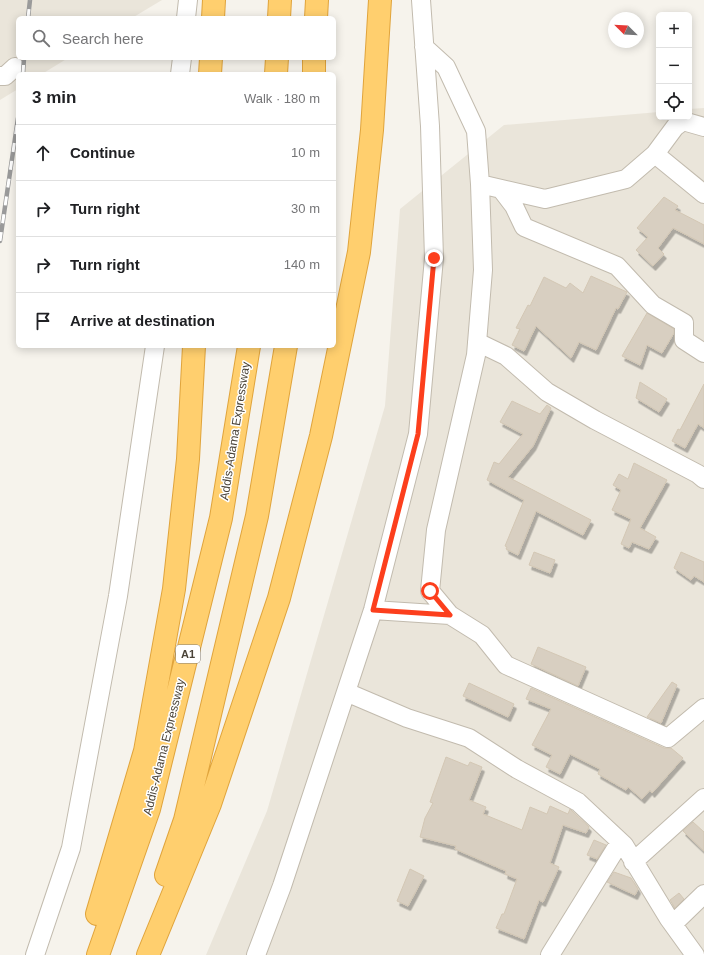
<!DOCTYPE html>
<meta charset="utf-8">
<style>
body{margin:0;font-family:Arial,sans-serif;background:#f6f6f6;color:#202124}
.controls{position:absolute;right:12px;top:12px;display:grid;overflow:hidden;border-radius:6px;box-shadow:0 2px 10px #0003}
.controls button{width:36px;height:36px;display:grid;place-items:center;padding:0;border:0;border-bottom:1px solid #e0e0e0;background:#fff;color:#202124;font:20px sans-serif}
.compass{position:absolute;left:608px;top:12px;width:36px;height:36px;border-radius:50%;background:#fff;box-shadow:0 2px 10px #0003;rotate:294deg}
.stop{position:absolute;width:12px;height:12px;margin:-9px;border:3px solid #fc3f1d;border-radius:50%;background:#fff}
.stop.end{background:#fc3f1d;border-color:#fff;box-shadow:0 1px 4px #0008}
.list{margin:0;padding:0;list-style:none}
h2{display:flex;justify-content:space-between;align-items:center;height:52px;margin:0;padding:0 16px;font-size:17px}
h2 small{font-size:13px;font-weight:400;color:#757577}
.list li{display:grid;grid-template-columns:26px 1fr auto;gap:12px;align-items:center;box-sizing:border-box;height:56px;padding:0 16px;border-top:1px solid #e0e0e0}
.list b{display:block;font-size:15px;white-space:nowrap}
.list em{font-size:13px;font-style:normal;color:#757577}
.icon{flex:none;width:22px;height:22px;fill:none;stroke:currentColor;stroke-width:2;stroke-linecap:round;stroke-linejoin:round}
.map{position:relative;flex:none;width:704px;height:955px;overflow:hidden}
.search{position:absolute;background:#fff;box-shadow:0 2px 10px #0003;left:16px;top:16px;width:320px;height:44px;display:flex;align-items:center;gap:10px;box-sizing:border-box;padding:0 14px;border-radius:6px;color:#757577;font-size:15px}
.panel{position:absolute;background:#fff;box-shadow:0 2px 10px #0003;left:16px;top:72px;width:320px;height:276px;border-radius:6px}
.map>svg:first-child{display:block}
</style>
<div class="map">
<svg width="704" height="955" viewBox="0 0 704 955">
<defs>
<filter id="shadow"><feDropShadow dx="2.5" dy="4.5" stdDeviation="0" flood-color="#0004"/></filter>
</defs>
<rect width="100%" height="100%" fill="#f6f3ec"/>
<!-- residential -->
<path fill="#eae5da" d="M 0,0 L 162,0 L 132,18 L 18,18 L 18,58 L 68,58 L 42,74 L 18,74 L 18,89 L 0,100 Z
M 704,108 L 704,955 L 206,955 L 267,811 L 385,406 L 400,209 L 504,125 L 659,112 L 659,117 L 689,117 L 689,109 Z"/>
<!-- building -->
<path fill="#d8cfc1" stroke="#d3c7b4" filter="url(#shadow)" d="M 664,197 L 678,206 L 675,210 L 704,225 L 704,244 L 673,228 L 658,248 L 664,254 L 653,266 L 636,250 L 648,237 L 637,228 Z
M 591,276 L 627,292 L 618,309 L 616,308 L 596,350 L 579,342 L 571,358 L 536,326 L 524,351 L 512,345 L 520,329 L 516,328 L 528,305 L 530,306 L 544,277 L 566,288 L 570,283 L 583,293 Z
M 647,313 L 674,329 L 674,333 L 662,353 L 647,345 L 640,365 L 622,356 Z
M 640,382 L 667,399 L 659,412 L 636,398 Z
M 704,384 L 704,428 L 698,424 L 685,448 L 672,441 L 678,429 L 680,430 Z
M 512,401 L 540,414 L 547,405 L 551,408 L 533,446 L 508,477 L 591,520 L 583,535 L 536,511 L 518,555 L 506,549 L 507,547 L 505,546 L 524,500 L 487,480 L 494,462 L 499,464 L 523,434 L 500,422 Z
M 634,463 L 667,480 L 640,528 L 656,537 L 649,549 L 632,542 L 629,548 L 621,544 L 631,519 L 612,510 L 621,490 L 613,485 L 619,474 L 628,479 Z
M 534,552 L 555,560 L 550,573 L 529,565 Z
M 681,552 L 704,562 L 704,582 L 694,576 L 691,580 L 674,568 Z
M 538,647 L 586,667 L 578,686 L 531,664 Z
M 672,682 L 677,685 L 661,723 L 647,717 Z
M 469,683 L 514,704 L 508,717 L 463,696 Z
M 531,688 L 664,748 L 671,748 L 683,758 L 652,793 L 650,790 L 642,799 L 628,787 L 626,790 L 598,774 L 600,769 L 570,754 L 560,774 L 546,767 L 552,755 L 532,745 L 551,709 L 526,699 Z
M 446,757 L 468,766 L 470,762 L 482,767 L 469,800 L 486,807 L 483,814 L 522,830 L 530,807 L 547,814 L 550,806 L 568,814 L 570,809 L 572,811 L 589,827 L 586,833 L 563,825 L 550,863 L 559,867 L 543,902 L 539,900 L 524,939 L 496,928 L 502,914 L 504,914 L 517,879 L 505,874 L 506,871 L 455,849 L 456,846 L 420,837 L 425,818 L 433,803 L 430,802 Z
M 693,822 L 704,832 L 704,851 L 683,831 Z
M 594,840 L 606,845 L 597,859 L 587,855 Z
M 410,869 L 424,876 L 408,906 L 397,901 Z
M 614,872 L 631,878 L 638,889 L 635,895 L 607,882 Z
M 679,893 L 684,899 L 675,908 L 670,900 Z"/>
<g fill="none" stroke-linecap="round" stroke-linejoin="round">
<!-- minor casing -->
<g stroke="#c2bbae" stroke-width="20">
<path id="minor" d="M 186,18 L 188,0
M 424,47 L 446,67 L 476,131 L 480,184 L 545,199 L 626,179 L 655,154 L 675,127 L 683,121 L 704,127
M 180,74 L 182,58
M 0,76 L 5,76 L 15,67
M 655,154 L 704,194
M 501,189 L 514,206 L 524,227 L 617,266 L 653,305 L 684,323 L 684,340 L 704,353
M 477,342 L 506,356 L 547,392 L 595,420 L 698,474 L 704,479
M 373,610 L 450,615 L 482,635 L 506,665 L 668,738 L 704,708
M 450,615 L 430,591 L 436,530 L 476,355 L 483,270 L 480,184
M 346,692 L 407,718 L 469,738 L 517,769 L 578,802 L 624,845 L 669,919 L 695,955
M 633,862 L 704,798
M 673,924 L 704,894
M 35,955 L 71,848 L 118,596 L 155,346
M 256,955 L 282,886 L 373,610 L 418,434 L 434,258 L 430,126 L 421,0
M 550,955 L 620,842"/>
</g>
<!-- highway casing -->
<g stroke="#e0a43c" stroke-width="24">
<path id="highway" d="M 213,18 L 214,0
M 279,18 L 280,0
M 316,18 L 317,0
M 210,74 L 211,58
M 276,74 L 277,58
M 314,74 L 314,58
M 166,875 L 185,820 L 257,516 L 286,346
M 97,914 L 145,751 L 174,589 L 188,459 L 194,346
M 98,955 L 149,809 L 221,518 L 249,346
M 148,955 L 210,804 L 279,598 L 321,436 L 359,252 L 372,130 L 380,0"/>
</g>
<!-- minor -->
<use href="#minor" stroke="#fff" stroke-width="18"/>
<!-- highway -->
<use href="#highway" stroke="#ffcf6e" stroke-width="22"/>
<!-- rail casing -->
<g stroke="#9a9a9a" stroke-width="4.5">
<path id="rail" d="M 28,18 L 30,0
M 23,74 L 24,58
M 0,241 L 18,118"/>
</g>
<!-- rail -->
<use href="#rail" stroke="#fff" stroke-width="3" stroke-dasharray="9" stroke-linecap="butt"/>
</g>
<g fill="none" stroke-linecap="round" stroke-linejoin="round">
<!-- route -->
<path stroke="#fc3f1d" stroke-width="5" d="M 430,591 L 450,615 L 373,610 L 418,434 L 434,258"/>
</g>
<g text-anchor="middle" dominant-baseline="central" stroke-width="3" stroke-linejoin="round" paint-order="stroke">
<!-- shield labels -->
<rect fill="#fff" stroke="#817c74" stroke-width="1" x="176" y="645" width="24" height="18" rx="3"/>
<g font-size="11" font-weight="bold" fill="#4b4439">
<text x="188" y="654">A1</text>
</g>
<!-- street labels -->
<g font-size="12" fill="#4b4439" stroke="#fff">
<text transform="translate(235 431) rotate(-81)">Addis-Adama Expressway</text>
<text transform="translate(164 747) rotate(-76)">Addis-Adama Expressway</text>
</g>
</g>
</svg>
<div class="controls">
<button>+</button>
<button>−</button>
<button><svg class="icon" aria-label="locate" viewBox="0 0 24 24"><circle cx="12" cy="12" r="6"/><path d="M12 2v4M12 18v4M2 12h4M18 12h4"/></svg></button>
</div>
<svg class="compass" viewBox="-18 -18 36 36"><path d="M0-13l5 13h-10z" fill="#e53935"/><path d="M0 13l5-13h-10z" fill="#757577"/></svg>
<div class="stop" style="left:430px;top:591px"></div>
<div class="stop end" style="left:434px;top:258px"></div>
<div class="search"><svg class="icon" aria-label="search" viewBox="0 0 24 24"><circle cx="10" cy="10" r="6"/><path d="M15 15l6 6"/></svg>Search here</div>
<section class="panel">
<h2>3 min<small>Walk · 180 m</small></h2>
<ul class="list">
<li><svg class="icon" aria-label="ahead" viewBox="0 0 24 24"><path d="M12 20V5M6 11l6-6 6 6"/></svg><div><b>Continue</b></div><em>10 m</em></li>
<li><svg class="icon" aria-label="right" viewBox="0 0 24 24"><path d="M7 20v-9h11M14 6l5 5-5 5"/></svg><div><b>Turn right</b></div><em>30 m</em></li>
<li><svg class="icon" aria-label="right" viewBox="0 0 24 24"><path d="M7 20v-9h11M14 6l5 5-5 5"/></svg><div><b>Turn right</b></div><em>140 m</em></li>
<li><svg class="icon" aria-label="arrive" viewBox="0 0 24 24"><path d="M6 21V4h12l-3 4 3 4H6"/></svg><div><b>Arrive at destination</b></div></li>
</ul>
</section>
</div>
